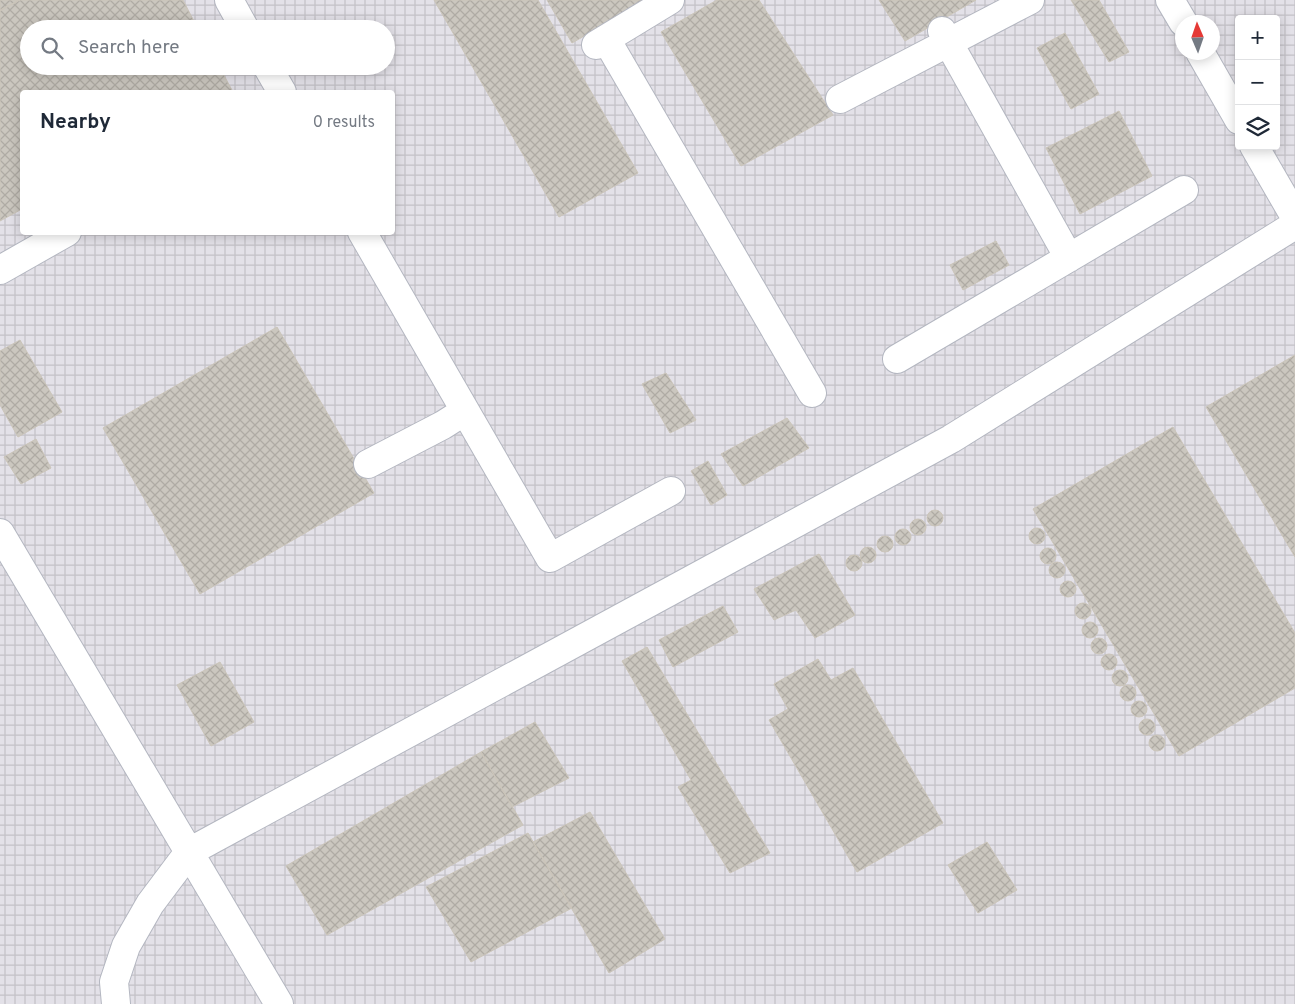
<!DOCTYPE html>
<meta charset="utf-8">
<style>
body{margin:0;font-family:Overpass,sans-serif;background:#f2f2f3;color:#1f2937}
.controls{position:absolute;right:15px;top:15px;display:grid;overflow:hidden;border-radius:5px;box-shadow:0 2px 12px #0003}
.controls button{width:45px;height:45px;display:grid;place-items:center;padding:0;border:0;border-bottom:1px solid #e0e1e3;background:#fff;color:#1f2937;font:25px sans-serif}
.compass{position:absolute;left:1175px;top:15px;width:45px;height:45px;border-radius:50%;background:#fff;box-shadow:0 2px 12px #0003;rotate:358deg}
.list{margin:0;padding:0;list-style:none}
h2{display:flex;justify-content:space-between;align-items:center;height:65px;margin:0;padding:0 20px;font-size:21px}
h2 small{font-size:16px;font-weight:400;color:#747a83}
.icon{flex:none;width:28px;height:28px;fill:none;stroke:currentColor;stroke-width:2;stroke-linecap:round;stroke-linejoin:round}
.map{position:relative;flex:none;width:1295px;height:1004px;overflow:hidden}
.search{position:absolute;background:#fff;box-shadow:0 2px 12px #0003;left:20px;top:20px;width:375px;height:55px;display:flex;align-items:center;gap:12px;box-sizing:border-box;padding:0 18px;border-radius:28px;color:#747a83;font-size:19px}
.panel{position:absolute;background:#fff;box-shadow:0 2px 12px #0003;left:20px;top:90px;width:375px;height:145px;border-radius:5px}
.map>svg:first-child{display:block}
</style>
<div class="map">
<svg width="1295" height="1004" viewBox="0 0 1295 1004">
<defs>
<pattern id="industrial-grid" width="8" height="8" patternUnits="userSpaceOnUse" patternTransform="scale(1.25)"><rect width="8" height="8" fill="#e3e1e8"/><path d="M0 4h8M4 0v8" fill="none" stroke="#c3c1c7"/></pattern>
<pattern id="building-cross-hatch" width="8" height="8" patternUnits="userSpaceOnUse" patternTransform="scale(1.25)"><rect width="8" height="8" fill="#cbc7bf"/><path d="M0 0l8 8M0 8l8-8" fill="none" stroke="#afaba4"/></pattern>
</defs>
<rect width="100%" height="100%" fill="#efe9e1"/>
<!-- industrial -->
<path fill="url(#industrial-grid)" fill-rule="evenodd" d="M 0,0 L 1295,0 L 1295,1004 L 0,1004 ZM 1239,19 L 1276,19 L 1276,146 L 1239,146 ZM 1182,22 L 1212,22 L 1212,52 L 1182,52 ZM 29,29 L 386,29 L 386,66 L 29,66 ZM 22,92 L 392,92 L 392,232 L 22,232 Z"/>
<!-- building -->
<path fill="url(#building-cross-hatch)" stroke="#cbc5ba" d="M 0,0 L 20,0 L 0,11 Z
M 19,0 L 183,0 L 198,29 L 29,29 L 29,66 L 219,66 L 233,92 L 22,92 L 22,209 L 0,221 L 0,10 Z
M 434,0 L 538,0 L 638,173 L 559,217 Z
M 547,0 L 647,0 L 572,43 Z
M 717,0 L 759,0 L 833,115 L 741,166 L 661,32 Z
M 879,0 L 976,0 L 905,41 Z
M 1071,0 L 1099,0 L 1129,52 L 1109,62 Z
M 1065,33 L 1099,94 L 1071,109 L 1037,48 Z
M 1119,111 L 1152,176 L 1080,214 L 1046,148 Z
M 996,241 L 1009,265 L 963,290 L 950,265 Z
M 277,327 L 374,493 L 200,594 L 103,428 Z
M 20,340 L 62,412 L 18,437 L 0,405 L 0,351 Z
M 1295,355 L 1295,557 L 1206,407 Z
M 666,373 L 696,420 L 670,433 L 642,384 Z
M 787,418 L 809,448 L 743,486 L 721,454 Z
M 1173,427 L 1295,633 L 1295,688 L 1179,756 L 1033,509 Z
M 36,439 L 51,468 L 21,484 L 4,457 Z
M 708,461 L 727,495 L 711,505 L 691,471 Z
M927 518a8 8 0 1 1 16 0a8 8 0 1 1-16 0Z
M910 527a8 8 0 1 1 16 0a8 8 0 1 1-16 0Z
M1029 536a8 8 0 1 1 16 0a8 8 0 1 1-16 0Z
M895 537a8 8 0 1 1 16 0a8 8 0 1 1-16 0Z
M877 544a8 8 0 1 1 16 0a8 8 0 1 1-16 0Z
M860 555a8 8 0 1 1 16 0a8 8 0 1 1-16 0Z
M1040 556a8 8 0 1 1 16 0a8 8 0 1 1-16 0Z
M 819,554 L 855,615 L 815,638 L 796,610 L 774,620 L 754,589 Z
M846 563a8 8 0 1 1 16 0a8 8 0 1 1-16 0Z
M1049 570a8 8 0 1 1 16 0a8 8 0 1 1-16 0Z
M1060 589a8 8 0 1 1 16 0a8 8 0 1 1-16 0Z
M1075 611a8 8 0 1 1 16 0a8 8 0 1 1-16 0Z
M 723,606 L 738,632 L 673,667 L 659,640 Z
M1082 630a8 8 0 1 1 16 0a8 8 0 1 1-16 0Z
M1091 646a8 8 0 1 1 16 0a8 8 0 1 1-16 0Z
M 647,647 L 770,853 L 730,873 L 678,787 L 691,780 L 622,661 Z
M1101 662a8 8 0 1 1 16 0a8 8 0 1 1-16 0Z
M 818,659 L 831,680 L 853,668 L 943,823 L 857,872 L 769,720 L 788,709 L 774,684 Z
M 220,662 L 254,722 L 211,746 L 177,685 Z
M1112 678a8 8 0 1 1 16 0a8 8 0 1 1-16 0Z
M1120 693a8 8 0 1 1 16 0a8 8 0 1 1-16 0Z
M1131 709a8 8 0 1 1 16 0a8 8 0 1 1-16 0Z
M1139 727a8 8 0 1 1 16 0a8 8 0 1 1-16 0Z
M 535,722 L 569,778 L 512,807 L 481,752 Z
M1149 743a8 8 0 1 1 16 0a8 8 0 1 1-16 0Z
M 481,752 L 523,825 L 327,935 L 286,866 Z
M 590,812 L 665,939 L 609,973 L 533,842 Z
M 528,833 L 572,908 L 471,962 L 426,887 Z
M 987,842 L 1017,890 L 978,913 L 948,865 Z"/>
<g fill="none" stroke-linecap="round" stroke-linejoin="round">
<!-- minor casing -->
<g stroke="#b4b7c1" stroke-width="30">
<path id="minor" d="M 229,0 L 245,29
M 1170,0 L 1183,22
M 942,31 L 1069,258
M 606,39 L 812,393
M 596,45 L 670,0
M 1200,52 L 1239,120
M 267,66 L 282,92
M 840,99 L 1030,0
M 1254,146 L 1295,217
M 362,232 L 550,558 L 671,491
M 0,270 L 67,232
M 897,359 L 1184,190
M 368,464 L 443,425 L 465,411
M 0,533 L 189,852 L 150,904 L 126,946 L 114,982 L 116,1004
M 279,1004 L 189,852 L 951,439 L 1295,225"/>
</g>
<!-- minor -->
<use href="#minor" stroke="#fff" stroke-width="28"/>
</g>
</svg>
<div class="controls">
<button>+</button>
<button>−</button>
<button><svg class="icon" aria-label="layers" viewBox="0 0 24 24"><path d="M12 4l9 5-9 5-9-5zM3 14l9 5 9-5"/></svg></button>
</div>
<svg class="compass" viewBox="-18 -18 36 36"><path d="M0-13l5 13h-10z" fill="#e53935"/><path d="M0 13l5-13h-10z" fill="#747a83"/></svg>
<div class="search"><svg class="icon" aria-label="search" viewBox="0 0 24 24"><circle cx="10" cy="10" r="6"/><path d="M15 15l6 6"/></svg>Search here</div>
<section class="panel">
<h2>Nearby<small>0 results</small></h2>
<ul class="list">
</ul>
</section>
</div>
